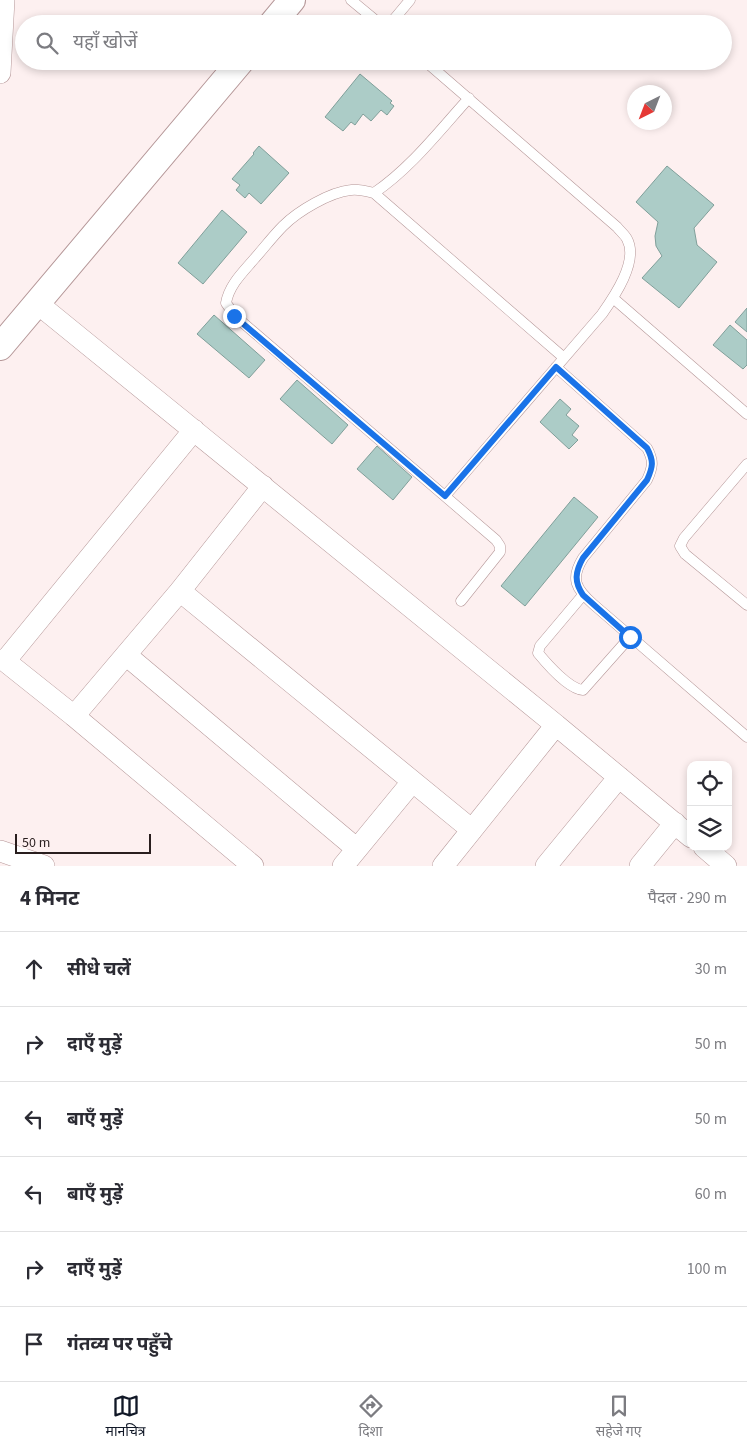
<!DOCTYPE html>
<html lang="hi">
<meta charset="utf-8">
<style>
body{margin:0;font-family:"Source Sans 3","Noto Sans Devanagari",sans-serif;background:#f7f7f7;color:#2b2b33}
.controls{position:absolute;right:15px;bottom:15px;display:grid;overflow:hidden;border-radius:10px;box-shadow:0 2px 8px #0003}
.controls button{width:45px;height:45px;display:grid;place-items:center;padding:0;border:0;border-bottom:1px solid #e1e1e2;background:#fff;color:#2b2b33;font:25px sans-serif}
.compass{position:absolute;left:627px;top:85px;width:45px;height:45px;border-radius:50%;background:#fff;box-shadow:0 2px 8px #0003;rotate:222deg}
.scale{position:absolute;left:15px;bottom:12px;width:136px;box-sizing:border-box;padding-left:5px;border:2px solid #291e1e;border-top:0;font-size:14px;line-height:18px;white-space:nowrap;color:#291e1e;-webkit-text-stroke:4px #fdf0f0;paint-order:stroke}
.stop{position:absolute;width:15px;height:15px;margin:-11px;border:4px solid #1a73e8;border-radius:50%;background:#fff}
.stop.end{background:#1a73e8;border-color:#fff;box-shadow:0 1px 5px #0008}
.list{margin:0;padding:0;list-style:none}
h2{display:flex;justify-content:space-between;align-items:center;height:65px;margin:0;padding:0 20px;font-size:21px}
h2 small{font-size:16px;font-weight:400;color:#7c7c81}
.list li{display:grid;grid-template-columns:32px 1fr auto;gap:15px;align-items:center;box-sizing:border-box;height:75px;padding:0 20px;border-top:1px solid #e1e1e2}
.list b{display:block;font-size:19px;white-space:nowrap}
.list em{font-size:16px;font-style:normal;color:#7c7c81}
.icon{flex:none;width:28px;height:28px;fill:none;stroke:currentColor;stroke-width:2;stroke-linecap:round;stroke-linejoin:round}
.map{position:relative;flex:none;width:747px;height:866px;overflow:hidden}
.search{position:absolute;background:#fff;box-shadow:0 2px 8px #0003;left:15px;right:15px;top:15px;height:55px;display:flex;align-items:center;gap:12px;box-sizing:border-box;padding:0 18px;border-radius:28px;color:#7c7c81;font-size:19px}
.sheet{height:515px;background:#fff}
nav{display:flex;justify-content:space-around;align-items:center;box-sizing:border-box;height:70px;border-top:1px solid #e1e1e2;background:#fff;font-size:14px;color:#7c7c81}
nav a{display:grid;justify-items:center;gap:2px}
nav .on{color:#111827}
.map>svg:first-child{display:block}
</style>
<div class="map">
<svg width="747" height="866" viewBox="0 0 747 866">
<rect width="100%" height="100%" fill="#fdf0f0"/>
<!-- building -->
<path fill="#acccc7" stroke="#809f9a" d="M 360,74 L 392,101 L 390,103 L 394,106 L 387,115 L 381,110 L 371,121 L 363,114 L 355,125 L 351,122 L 343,131 L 325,117 Z
M 259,146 L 289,173 L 261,204 L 249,193 L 245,198 L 236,190 L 240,185 L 232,179 L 254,154 L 253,153 Z
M 667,166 L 714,205 L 694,228 L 697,245 L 717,262 L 679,308 L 642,278 L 662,256 L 656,246 L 655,236 L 658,222 L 636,202 Z
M 222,210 L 247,232 L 203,284 L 178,263 Z
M 747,308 L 747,332 L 735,322 Z
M 214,315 L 265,360 L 249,378 L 197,334 Z
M 730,325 L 747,340 L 747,365 L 743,369 L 713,345 Z
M 297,380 L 348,425 L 332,444 L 280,399 Z
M 560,399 L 571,409 L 566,415 L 579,426 L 572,435 L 578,440 L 569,449 L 540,422 Z
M 377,446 L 412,477 L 393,500 L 357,469 Z
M 574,497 L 598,517 L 525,606 L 501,586 Z"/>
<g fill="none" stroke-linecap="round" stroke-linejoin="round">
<!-- service casing -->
<g stroke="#b59798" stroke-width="11">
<path id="service" d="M 351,0 L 380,24
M 390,24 L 410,0
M 425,61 L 617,227 C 620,231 625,235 627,239 C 639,261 614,297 602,314 L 445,496
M 374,193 L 563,357
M 613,298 L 747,414
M 556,367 L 647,448 C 654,461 653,467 647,480 L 583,558 C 570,579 576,589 593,604 L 747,737
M 747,464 L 684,538 L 680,546 L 685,554 L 747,605
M 583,595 L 540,646 L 538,653 C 547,664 569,689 583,690 L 630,637
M 461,601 L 500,552 L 500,546 L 496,540 L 235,316 L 226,303 C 229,285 243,272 255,258 C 264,248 273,236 283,226 C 298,211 330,192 351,190 C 359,189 366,191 374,193 C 411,168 439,131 469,98"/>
</g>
<!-- minor casing -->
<g stroke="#b59798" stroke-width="22">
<path id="minor" d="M 0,73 L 4,0
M 37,303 L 556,725 L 443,866
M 180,591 L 472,830
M 126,655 L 357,849
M 0,660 L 5,661 L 74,716 L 253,866
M 5,661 L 194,430
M 74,716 L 180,591 L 263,486
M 556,725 L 691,837
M 704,847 L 726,866
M 0,851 L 44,866
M 343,866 L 412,782
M 546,866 L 619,777
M 640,866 L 675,823"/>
</g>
<!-- tertiary casing -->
<g stroke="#b59798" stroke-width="28">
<path id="tertiary" d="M 272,24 L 292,0
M 0,347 L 241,61"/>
</g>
<!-- service -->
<use href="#service" stroke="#fff" stroke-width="10"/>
<!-- minor -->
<use href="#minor" stroke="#fff" stroke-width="21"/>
<!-- tertiary -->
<use href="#tertiary" stroke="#fff" stroke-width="26"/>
</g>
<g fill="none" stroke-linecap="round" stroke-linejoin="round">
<!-- route -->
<path stroke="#1a73e8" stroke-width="6" d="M 234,316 L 445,496 L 556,367 L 647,448 C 654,461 653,467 647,480 L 583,558 C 575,572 574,582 583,595 L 630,637"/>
</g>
</svg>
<div class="controls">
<button><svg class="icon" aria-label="locate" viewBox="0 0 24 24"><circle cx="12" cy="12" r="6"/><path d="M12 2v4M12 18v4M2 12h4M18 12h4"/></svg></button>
<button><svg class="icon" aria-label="layers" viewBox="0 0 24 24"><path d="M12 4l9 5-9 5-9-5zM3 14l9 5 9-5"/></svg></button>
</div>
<svg class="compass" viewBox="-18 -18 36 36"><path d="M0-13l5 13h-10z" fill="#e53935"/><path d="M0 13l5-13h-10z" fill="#7c7c81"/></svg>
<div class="scale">50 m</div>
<div class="stop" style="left:630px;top:637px"></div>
<div class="stop end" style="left:234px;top:316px"></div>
<div class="search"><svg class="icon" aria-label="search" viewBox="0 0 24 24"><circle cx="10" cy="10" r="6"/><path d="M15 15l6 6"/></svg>यहाँ खोजें</div>
</div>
<section class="sheet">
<h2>4 मिनट<small>पैदल · 290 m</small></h2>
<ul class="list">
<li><svg class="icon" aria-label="ahead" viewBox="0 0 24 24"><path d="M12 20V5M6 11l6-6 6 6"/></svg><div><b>सीधे चलें</b></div><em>30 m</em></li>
<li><svg class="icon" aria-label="right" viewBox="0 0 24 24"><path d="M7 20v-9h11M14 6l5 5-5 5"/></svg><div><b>दाएँ मुड़ें</b></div><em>50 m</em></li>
<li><svg class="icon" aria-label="left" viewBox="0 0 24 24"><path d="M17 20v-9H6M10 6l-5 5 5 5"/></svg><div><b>बाएँ मुड़ें</b></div><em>50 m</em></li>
<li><svg class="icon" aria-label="left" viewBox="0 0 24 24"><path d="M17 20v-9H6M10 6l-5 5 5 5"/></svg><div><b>बाएँ मुड़ें</b></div><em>60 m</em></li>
<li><svg class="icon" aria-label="right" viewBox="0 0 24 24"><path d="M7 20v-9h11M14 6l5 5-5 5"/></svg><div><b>दाएँ मुड़ें</b></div><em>100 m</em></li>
<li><svg class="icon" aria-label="arrive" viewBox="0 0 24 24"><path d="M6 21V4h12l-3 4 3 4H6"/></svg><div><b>गंतव्य पर पहुँचे</b></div></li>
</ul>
</section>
<nav>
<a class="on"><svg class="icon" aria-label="map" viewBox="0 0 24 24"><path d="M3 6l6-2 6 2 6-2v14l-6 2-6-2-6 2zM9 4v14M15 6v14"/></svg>मानचित्र</a>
<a><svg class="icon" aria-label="directions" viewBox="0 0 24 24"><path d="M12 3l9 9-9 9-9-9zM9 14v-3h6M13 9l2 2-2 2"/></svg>दिशा</a>
<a><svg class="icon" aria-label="saved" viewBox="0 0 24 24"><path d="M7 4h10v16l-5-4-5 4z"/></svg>सहेजे गए</a>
</nav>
